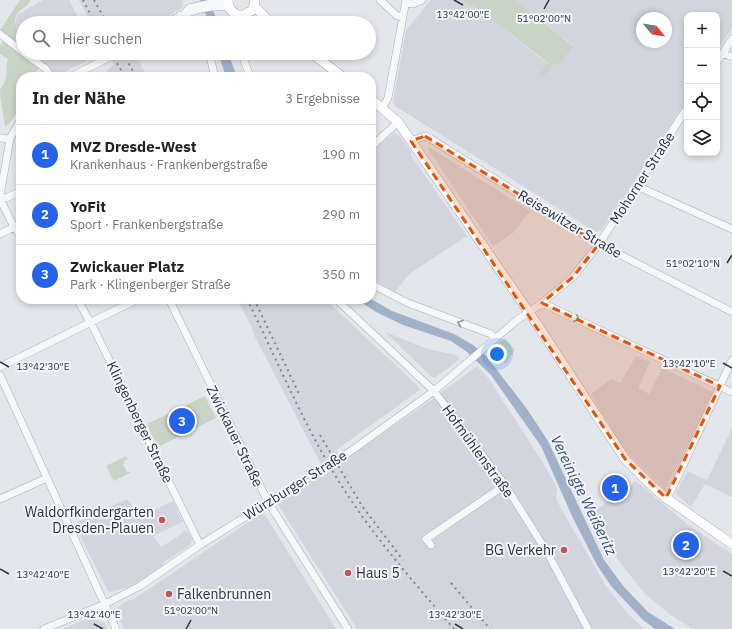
<!DOCTYPE html>
<html lang="de">
<meta charset="utf-8">
<style>
body{margin:0;font-family:"IBM Plex Sans",sans-serif;background:#f2f2f2;color:#222}
.controls{position:absolute;right:12px;top:12px;display:grid;overflow:hidden;border-radius:8px;box-shadow:0 2px 6px #0003}
.controls button{width:36px;height:36px;display:grid;place-items:center;padding:0;border:0;border-bottom:1px solid #e0e0e0;background:#fff;color:#222;font:20px sans-serif}
.compass{position:absolute;left:636px;top:12px;width:36px;height:36px;border-radius:50%;background:#fff;box-shadow:0 2px 6px #0003;rotate:120deg}
.you{position:absolute;left:497px;top:354px;width:14px;height:14px;margin:-10px;border:3px solid #fff;border-radius:50%;background:#1a73e8;box-shadow:0 0 0 6px #1a73e833}
.badge{display:grid;place-items:center;width:26px;height:26px;border-radius:50%;background:#2563eb;color:#fff;font-size:13px;font-weight:700}
.pin{position:absolute;translate:-50% -50%;border:2px solid #fff;box-shadow:0 1px 4px #0006}
.list{margin:0;padding:0;list-style:none}
h2{display:flex;justify-content:space-between;align-items:center;height:52px;margin:0;padding:0 16px;font-size:17px}
h2 small{font-size:13px;font-weight:400;color:#767676}
.list li{display:grid;grid-template-columns:26px 1fr auto;gap:12px;align-items:center;box-sizing:border-box;height:60px;padding:0 16px;border-top:1px solid #e0e0e0}
.list b{display:block;font-size:15px;white-space:nowrap}
.list p{margin:0;font-size:13px;white-space:nowrap;color:#767676}
.list em{font-size:13px;font-style:normal;color:#767676}
.icon{flex:none;width:22px;height:22px;fill:none;stroke:currentColor;stroke-width:2;stroke-linecap:round;stroke-linejoin:round}
.map{position:relative;flex:none;width:732px;height:629px;overflow:hidden}
.search{position:absolute;background:#fff;box-shadow:0 2px 6px #0003;left:16px;top:16px;width:360px;height:44px;display:flex;align-items:center;gap:10px;box-sizing:border-box;padding:0 14px;border-radius:22px;color:#767676;font-size:15px}
.panel{position:absolute;background:#fff;box-shadow:0 2px 6px #0003;left:16px;top:72px;width:360px;height:232px;border-radius:16px}
.map>svg:first-child{display:block}
</style>
<div class="map">
<svg width="732" height="629" viewBox="0 0 732 629">
<rect width="100%" height="100%" fill="#e3e6eb"/>
<!-- built -->
<path fill="#d2d5dd" fill-rule="evenodd" d="M 43,0 L 69,0 L 81,23 L 23,23 L 23,41 L 15,27 L 17,15 Z
M 79,0 L 182,0 L 183,7 L 157,23 L 91,23 Z
M 431,0 L 462,0 L 482,12 L 548,64 L 538,76 L 541,78 L 554,63 L 557,65 L 573,45 L 515,0 L 732,0 L 732,28 L 717,52 L 717,15 L 687,15 L 687,100 L 601,231 L 596,232 L 395,106 L 393,102 L 406,30 ZM 642,18 L 666,18 L 666,42 L 642,42 Z
M 29,53 L 97,53 L 98,55 L 55,77 Z
M 108,53 L 127,53 L 129,56 L 134,53 L 148,77 L 111,77 L 107,70 L 114,65 Z
M 394,133 L 399,135 L 412,153 L 410,154 L 467,236 L 409,274 L 394,293 L 371,277 L 371,152 Z
M 429,147 L 530,211 L 513,233 L 493,246 L 428,149 Z
M 237,299 L 325,299 L 417,385 L 420,390 L 336,450 L 343,461 L 431,400 L 477,366 L 489,379 L 545,466 L 557,488 L 556,499 L 563,512 L 606,586 L 629,615 L 645,629 L 357,629 L 277,503 L 325,472 L 253,333 L 254,332 Z
M 385,332 L 428,349 L 456,355 L 460,359 L 436,377 L 432,377 Z
M 636,356 L 650,362 L 638,388 L 649,394 L 662,368 L 713,392 L 665,490 L 623,448 L 591,394 L 611,379 L 620,383 Z
M 732,428 L 732,497 L 705,484 L 691,507 L 676,494 L 687,471 L 707,480 Z
M 636,481 L 687,524 L 732,554 L 732,629 L 693,629 L 672,616 L 645,594 L 614,555 L 592,513 Z
M 127,499 L 140,517 L 173,501 L 183,522 L 153,536 L 161,547 L 182,534 L 184,530 L 188,532 L 192,540 L 190,545 L 164,562 L 163,566 L 134,585 L 112,592 L 108,591 L 74,524 Z
M 260,514 L 265,515 L 336,629 L 124,629 L 117,613 L 118,608 L 122,604 L 140,595 Z
M 92,617 L 105,623 L 108,629 L 62,629 Z"/>
<!-- green -->
<path fill="#c8d4c5" d="M 20,0 L 31,0 C 28,6 21,9 17,14 C 10,25 23,37 23,48 L 0,30 Z
M 462,0 L 515,0 L 573,46 L 558,66 L 554,63 L 542,78 L 538,76 L 548,63 L 482,12 Z
M 3,41 L 40,68 L 36,71 L 37,77 L 21,77 C 21,96 22,113 5,127 C 4,115 0,101 0,89 C 2,86 4,84 5,81 C 8,73 5,66 8,59 L 0,54 L 0,46 Z
M 505,338 L 515,350 L 505,364 L 491,350 Z
M 205,396 L 216,418 L 158,447 L 147,424 Z
M 126,456 L 128,459 L 124,461 L 125,463 L 123,464 L 127,472 L 131,472 L 114,481 L 106,466 Z"/>
<!-- water -->
<path fill="#a0b1c9" d="M 200,0 L 209,0 L 218,23 L 209,23 Z
M 218,53 L 228,53 L 237,77 L 226,77 Z
M 356,299 L 371,299 L 392,311 L 454,334 L 473,345 L 487,357 L 527,409 L 548,441 L 604,560 L 624,587 L 648,612 L 675,629 L 655,629 L 642,619 L 611,586 L 597,565 L 572,516 L 541,446 L 491,375 L 467,352 L 451,341 L 403,325 L 376,312 Z"/>
<g fill="none" stroke-linecap="round" stroke-linejoin="round">
<!-- minor casing -->
<g stroke="#a8adb5" stroke-width="8">
<path id="minor" d="M 380,0 L 396,15 L 403,18
M 406,3 L 413,4 L 422,0
M 184,14 L 189,8 L 224,0
M 180,15 L 186,23
M 167,23 C 184,13 209,4 229,7
M 0,34 L 23,52
M 24,53 L 46,69 L 51,77
M 209,53 L 215,77
M 246,53 L 244,60 L 250,77
M 723,53 L 732,57
M 717,62 L 732,39
M 70,77 L 118,53
M 382,108 L 388,98 L 406,0
M 0,138 L 10,139
M 411,141 L 425,136 L 431,139 L 599,244 L 732,312
M 371,147 L 398,122
M 637,186 L 732,229
M 0,196 L 10,139 L 21,119
M 0,198 L 6,198 L 21,191
M 0,199 L 14,227 L 21,236
M 0,234 L 14,227
M 371,284 L 408,303 L 491,334 L 495,339
M 77,299 L 94,329 L 200,545
M 169,299 L 268,502 L 348,629
M 336,299 L 434,391 L 505,485 L 547,552 L 588,629
M 542,303 L 732,392
M 0,367 L 138,299
M 0,375 L 116,629
M 666,498 L 672,489 L 732,360
M 0,499 L 47,478
M 431,545 L 426,539 L 505,485
M 44,629 L 105,604 L 140,586 L 200,545 L 351,451 L 434,391 L 517,320 L 542,303 L 573,277 L 599,244 L 687,108"/>
</g>
<!-- major casing -->
<g stroke="#a3a9b6" stroke-width="10">
<path id="major" d="M 228,0 C 228,9 233,14 241,16 L 253,10 L 255,0
M 255,7 L 271,23
M 311,53 L 343,77
M 371,99 L 398,122 L 539,327 L 625,459 L 651,485 L 666,498 L 732,544"/>
</g>
<!-- minor -->
<use href="#minor" stroke="#f6f7f9" stroke-width="7"/>
<!-- major -->
<use href="#major" stroke="#fff" stroke-width="9"/>
<!-- rail -->
<path stroke="#7d8494" stroke-width="2" stroke-dasharray="2 4" stroke-linecap="butt" d="M 83,0 L 95,23
M 94,0 L 107,23
M 111,53 L 125,77
M 123,53 L 136,77
M 247,299 C 275,356 300,416 332,470 C 366,528 410,578 454,629
M 254,299 L 300,396
M 320,435 L 362,506 L 403,560
M 451,583 L 490,629"/>
</g>
<!-- one-way arrows -->
<defs><path id="oneway-chevron" d="M-2-3.5L2.5 0L-2 3.5" fill="none" stroke-width="1.6" stroke-linecap="round" stroke-linejoin="round"/></defs>
<g stroke="#91959e">
<use href="#oneway-chevron" transform="translate(577 319) rotate(25)"/>
<use href="#oneway-chevron" transform="translate(460 323) rotate(-160)"/>
</g>
<!-- marked area -->
<path fill="#df570f" fill-opacity="0.2" stroke="#df570f" stroke-width="3" stroke-dasharray="8 5" stroke-linejoin="round" d="M 425,136 L 599,244 L 573,277 L 542,303 L 720,386 L 666,498 L 625,459 L 411,141 Z"/>
<!-- ticks -->
<path fill="none" stroke="#2c3343" stroke-width="1.5" d="M 454,0 L 463,5M 544,9 L 549,0M 727,263 L 732,255M 0,362 L 9,367M 723,363 L 732,368M 0,569 L 9,574M 723,571 L 732,576M 94,624 L 103,629M 455,624 L 463,629M 186,629 L 191,620"/>
<!-- markers -->
<g fill="#c94f59" stroke="#f3f5f8" stroke-width="1.5">
<circle cx="162" cy="520" r="4"/>
<circle cx="564" cy="550" r="4"/>
<circle cx="348" cy="573" r="4"/>
<circle cx="169" cy="594" r="4"/>
</g>
<g text-anchor="middle" dominant-baseline="central" stroke-width="4" stroke-linejoin="round" paint-order="stroke">
<!-- street labels -->
<g font-size="14" fill="#2c3343" stroke="#f3f5f8">
<text transform="translate(642 178) rotate(-57)">Mohorner Straße</text>
<text transform="translate(570 224) rotate(31)">Reisewitzer Straße</text>
<text transform="translate(140 422) rotate(64)">Klingenberger Straße</text>
<text transform="translate(235 436) rotate(64)">Zwickauer Straße</text>
<text transform="translate(478 451) rotate(54)">Hofmühlenstraße</text>
<text transform="translate(295 485) rotate(-32)">Würzburger Straße</text>
</g>
<!-- poi labels -->
<g font-size="14" fill="#2c3343" stroke="#f3f5f8" text-anchor="end">
<text x="154" y="512">Waldorfkindergarten<tspan x="154" dy="16">Dresden-Plauen</tspan></text>
<text x="556" y="550">BG Verkehr</text>
<text x="356" y="573" text-anchor="start">Haus 5</text>
<text x="177" y="594" text-anchor="start">Falkenbrunnen</text>
</g>
<!-- water labels -->
<g font-size="15" font-style="italic" fill="#374f75" stroke="#f3f5f8">
<text transform="translate(584 495) rotate(64)">Vereinigte Weißeritz</text>
</g>
</g>
<g font-size="10" text-anchor="middle" fill="#2c3343" stroke="#f3f5f8" stroke-width="4" stroke-linejoin="round" paint-order="stroke">
<text x="463" y="18">13°42'00"E</text>
<text x="544" y="22">51°02'00"N</text>
<text x="693" y="267">51°02'10"N</text>
<text x="689" y="367">13°42'10"E</text>
<text x="43" y="370">13°42'30"E</text>
<text x="689" y="575">13°42'20"E</text>
<text x="43" y="578">13°42'40"E</text>
<text x="191" y="614">51°02'00"N</text>
<text x="94" y="618">13°42'40"E</text>
<text x="455" y="618">13°42'30"E</text>
</g>
</svg>
<div class="controls">
<button>+</button>
<button>−</button>
<button><svg class="icon" aria-label="locate" viewBox="0 0 24 24"><circle cx="12" cy="12" r="6"/><path d="M12 2v4M12 18v4M2 12h4M18 12h4"/></svg></button>
<button><svg class="icon" aria-label="layers" viewBox="0 0 24 24"><path d="M12 4l9 5-9 5-9-5zM3 14l9 5 9-5"/></svg></button>
</div>
<svg class="compass" viewBox="-18 -18 36 36"><path d="M0-13l5 13h-10z" fill="#e53935"/><path d="M0 13l5-13h-10z" fill="#767676"/></svg>
<div class="you"></div>
<div class="pin badge" style="left:615px;top:488px">1</div>
<div class="pin badge" style="left:686px;top:545px">2</div>
<div class="pin badge" style="left:182px;top:421px">3</div>
<div class="search"><svg class="icon" aria-label="search" viewBox="0 0 24 24"><circle cx="10" cy="10" r="6"/><path d="M15 15l6 6"/></svg>Hier suchen</div>
<section class="panel">
<h2>In der Nähe<small>3 Ergebnisse</small></h2>
<ul class="list">
<li><span class="badge">1</span><div><b>MVZ Dresde-West</b><p>Krankenhaus · Frankenbergstraße</p></div><em>190 m</em></li>
<li><span class="badge">2</span><div><b>YoFit</b><p>Sport · Frankenbergstraße</p></div><em>290 m</em></li>
<li><span class="badge">3</span><div><b>Zwickauer Platz</b><p>Park · Klingenberger Straße</p></div><em>350 m</em></li>
</ul>
</section>
</div>
